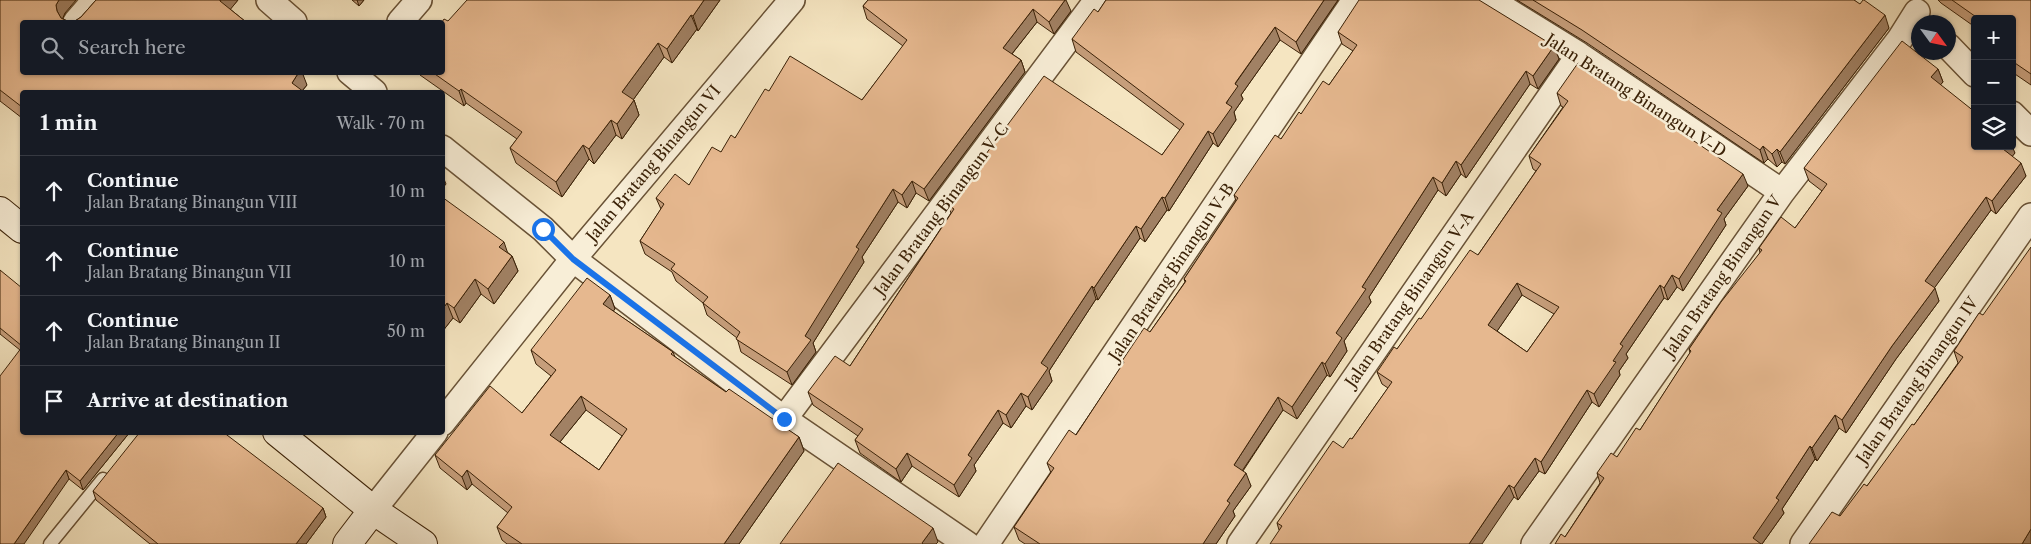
<!DOCTYPE html>
<meta charset="utf-8">
<style>
body{margin:0;font-family:"Libre Caslon Text",serif;background:#20242c;color:#f1f3f6}
.controls{position:absolute;right:15px;top:15px;display:grid;overflow:hidden;border-radius:5px;box-shadow:0 1px 4px #0004}
.controls button{width:45px;height:45px;display:grid;place-items:center;padding:0;border:0;border-bottom:1px solid #363941;background:#171b24;color:#f1f3f6;font:25px sans-serif}
.compass{position:absolute;left:1911px;top:15px;width:45px;height:45px;border-radius:50%;background:#171b24;box-shadow:0 1px 4px #0004;rotate:123deg}
.stop{position:absolute;width:15px;height:15px;margin:-11px;border:4px solid #1a73e8;border-radius:50%;background:#fff}
.stop.end{background:#1a73e8;border-color:#fff;box-shadow:0 1px 5px #0008}
.list{margin:0;padding:0;list-style:none}
h2{display:flex;justify-content:space-between;align-items:center;height:65px;margin:0;padding:0 20px;font-size:21px}
h2 small{font-size:16px;font-weight:400;color:#9ea1a6}
.list li{display:grid;grid-template-columns:32px 1fr auto;gap:15px;align-items:center;box-sizing:border-box;height:70px;padding:0 20px;border-top:1px solid #363941}
.list b{display:block;font-size:19px;white-space:nowrap}
.list p{margin:0;font-size:16px;white-space:nowrap;color:#9ea1a6}
.list em{font-size:16px;font-style:normal;color:#9ea1a6}
.icon{flex:none;width:28px;height:28px;fill:none;stroke:currentColor;stroke-width:2;stroke-linecap:round;stroke-linejoin:round}
.map{position:relative;flex:none;width:2031px;height:544px;overflow:hidden}
.search{position:absolute;background:#171b24;box-shadow:0 1px 4px #0004;left:20px;top:20px;width:425px;height:55px;display:flex;align-items:center;gap:12px;box-sizing:border-box;padding:0 18px;border-radius:5px;color:#9ea1a6;font-size:19px}
.panel{position:absolute;background:#171b24;box-shadow:0 1px 4px #0004;left:20px;top:90px;width:425px;height:345px;border-radius:5px}
.map>svg:first-child{display:block}
</style>
<div class="map">
<svg width="2031" height="544" viewBox="0 0 2031 544">
<rect width="100%" height="100%" fill="#f5e5c1"/>
<filter id="stains"><feTurbulence type="fractalNoise" baseFrequency=".004" numOctaves="4"/><feColorMatrix values="0 0 0 0 .2 0 0 0 0 .09 0 0 0 0 .02 0 0 0 .5 -.17"/></filter>
<radialGradient id="worn" r=".72"><stop offset=".6" stop-color="#630" stop-opacity="0"/><stop offset="1" stop-color="#630" stop-opacity=".3"/></radialGradient>
<g fill="none" stroke-linecap="round" stroke-linejoin="round">
<!-- lane casing -->
<g stroke="#695236" stroke-width="15">
<path id="lane" d="M 50,544 L 103,479"/>
</g>
<!-- street casing -->
<g stroke="#695236" stroke-width="28">
<path id="street" d="M 269,0 L 294,22
M 1490,0 L 1579,55 L 1782,192
M 76,22 L 95,0
M 400,22 L 419,0
M 1948,46 L 1975,74
M 350,72 L 374,92
M 2012,114 L 2031,133
M 442,148 L 543,229 L 573,259 L 784,419 L 967,544
M 784,419 L 1097,0
M 442,423 L 573,259 L 792,0
M 373,510 L 435,432
M 986,544 L 1355,0
M 1240,544 L 1579,55
M 1534,544 L 1782,192 L 1900,39 L 1917,12
M 1803,544 L 2031,216"/>
</g>
<!-- secondary casing -->
<g stroke="#3a2107" stroke-width="30">
<path id="secondary" d="M 0,211 L 22,229
M 277,432 L 373,510 L 423,544
M 347,544 L 373,510"/>
</g>
<!-- lane -->
<use href="#lane" stroke="#f8eed7" stroke-width="12"/>
<!-- street -->
<use href="#street" stroke="#f8eed7" stroke-width="25"/>
<!-- secondary -->
<use href="#secondary" stroke="#f8eed7" stroke-width="28"/>
</g>
<!-- wall -->
<path fill="#c69e7b" stroke="#3a2107" fill-rule="evenodd" d="M 0,0 L 65,13 L 62,18 L 67,21 L 75,21 L 81,17 L 96,0 L 238,0 L 230,9 L 246,22 L 22,22 L 307,85 L 302,91 L 22,92 L 22,118 L 0,101 Z
M 352,0 L 364,0 L 359,6 Z
M 720,0 L 698,31 L 697,29 L 672,63 L 664,57 L 633,100 L 634,100 L 639,115 L 622,139 L 616,135 L 594,164 L 589,159 L 562,197 L 516,163 L 510,148 L 517,139 L 466,103 L 464,106 L 420,75 L 419,72 L 442,72 L 448,21 Z
M 868,0 L 1071,11 L 1054,34 L 1037,22 L 1012,54 L 1021,60 L 1025,72 L 929,201 L 916,193 L 907,208 L 898,202 L 862,257 L 864,262 L 813,343 L 816,352 L 792,385 L 741,352 L 737,338 L 707,315 L 703,303 L 676,281 L 672,272 L 645,254 L 640,241 L 661,209 L 656,198 L 689,185 L 735,138 L 769,91 L 862,100 L 903,46 L 867,19 L 863,6 Z
M 1106,0 L 1338,0 L 1301,54 L 1280,40 L 1241,95 L 1243,99 L 1234,112 L 1236,120 L 1218,147 L 1213,143 L 1169,211 L 1167,210 L 1145,242 L 1140,238 L 1098,300 L 1096,299 L 1049,371 L 1052,381 L 1032,410 L 1026,406 L 1011,428 L 1003,423 L 974,465 L 976,471 L 959,497 L 912,466 L 901,482 L 860,453 L 855,440 L 858,436 L 813,405 L 808,392 L 850,366 L 951,213 L 948,205 L 1162,155 L 1180,130 L 1076,52 L 1072,39 L 1098,12 Z
M 1517,0 L 1854,0 L 1889,28 L 1785,164 L 1782,162 L 1777,167 L 1768,159 L 1764,163 L 1587,43 Z
M 1938,0 L 2031,0 L 2031,85 L 2012,72 L 2012,19 L 1975,19 L 1975,27 L 1941,3 Z
M 1338,32 L 1554,46 L 1559,59 L 1538,89 L 1530,84 L 1466,178 L 1461,174 L 1446,196 L 1438,190 L 1369,297 L 1371,302 L 1344,341 L 1347,351 L 1330,377 L 1327,375 L 1297,419 L 1283,410 L 1243,471 L 1251,486 L 1233,511 L 1235,516 L 1216,544 L 1025,544 L 1019,540 L 1014,527 L 1051,473 L 1047,463 L 1076,435 L 1123,364 L 1122,361 L 1150,332 L 1185,282 L 1184,279 L 1236,201 L 1234,195 L 1281,139 L 1301,114 L 1329,85 L 1353,51 L 1342,44 Z
M 1938,69 L 1943,82 L 1940,85 L 2015,153 L 2012,156 L 2026,176 L 1996,214 L 1991,210 L 1934,288 L 1939,301 L 1896,359 L 1846,433 L 1839,428 L 1817,461 L 1815,459 L 1782,509 L 1784,513 L 1762,544 L 1555,544 L 1565,537 L 1600,483 L 1597,473 L 1617,457 L 1640,430 L 1690,353 L 1689,349 L 1760,253 L 1759,248 L 1795,228 L 1822,191 L 1809,181 L 1804,168 Z
M 1557,93 L 1748,186 L 1724,219 L 1726,225 L 1683,291 L 1677,287 L 1668,300 L 1664,298 L 1626,354 L 1628,358 L 1619,371 L 1620,375 L 1599,407 L 1592,402 L 1545,474 L 1539,471 L 1518,500 L 1514,497 L 1279,530 L 1277,523 L 1343,448 L 1352,439 L 1388,388 L 1382,384 L 1377,372 L 1397,349 L 1421,319 L 1478,255 L 1536,171 L 1533,169 L 1529,156 L 1563,107 L 1561,106 ZM 1522,295 L 1554,314 L 1527,352 L 1497,331 Z
M 442,197 L 512,256 L 518,271 L 494,304 L 481,294 L 460,323 L 453,318 L 442,332 Z
M 0,270 L 130,432 L 83,490 L 69,479 L 20,350 L 0,334 Z
M 610,295 L 615,309 L 613,311 L 673,352 L 675,357 L 726,392 L 799,437 L 804,451 L 739,544 L 507,544 L 502,540 L 497,527 L 508,513 L 472,484 L 467,490 L 440,468 L 435,455 L 522,413 L 551,376 L 536,364 L 531,350 ZM 586,410 L 622,436 L 599,470 L 560,442 Z
M 1983,315 L 2031,544 L 1840,516 L 1867,486 L 1914,425 L 1958,363 L 1954,351 Z
M 93,491 L 323,508 L 326,517 L 306,544 L 150,544 L 96,500 Z"/>
<!-- shaded-wall -->
<path fill="#a18164" stroke="#3a2107" d="M 59,0 L 76,0 L 65,13 L 62,20 L 57,11 L 56,5 Z
M 220,0 L 238,0 L 225,16 L 220,1 Z
M 357,0 L 364,0 L 359,6 Z
M 704,0 L 720,0 L 698,31 L 693,16 Z
M 1065,0 L 1066,0 L 1071,11 L 1054,34 L 1049,22 Z
M 1324,0 L 1338,0 L 1301,54 L 1296,42 Z
M 1033,9 L 1037,22 L 1007,60 L 1003,48 Z
M 691,15 L 697,29 L 672,63 L 667,49 Z
M 1885,15 L 1889,28 L 1785,164 L 1780,152 Z
M 1275,27 L 1280,40 L 1241,95 L 1243,99 L 1234,112 L 1236,120 L 1218,147 L 1213,134 L 1235,84 Z
M 658,43 L 664,57 L 628,107 L 622,92 Z
M 1554,46 L 1559,59 L 1538,89 L 1533,76 Z
M 1021,60 L 1025,72 L 929,201 L 924,189 Z
M 1938,69 L 1943,82 L 1936,90 L 1931,77 Z
M 1526,71 L 1530,84 L 1466,178 L 1461,165 Z
M 299,72 L 302,72 L 307,85 L 301,92 L 292,83 Z
M 461,89 L 466,103 L 464,106 L 459,91 Z
M 634,100 L 639,115 L 622,139 L 617,124 Z
M 611,120 L 616,135 L 594,164 L 589,149 Z
M 1208,131 L 1213,143 L 1169,211 L 1165,198 Z
M 583,145 L 589,159 L 562,197 L 556,182 Z
M 1763,146 L 1768,159 L 1764,163 L 1760,150 Z
M 2005,146 L 2012,146 L 2015,153 L 2008,162 L 2003,149 Z
M 1777,149 L 1782,162 L 1777,167 L 1772,154 Z
M 1456,161 L 1461,174 L 1446,196 L 1442,183 Z
M 2021,163 L 2026,176 L 1996,214 L 1992,201 Z
M 442,174 L 446,184 L 442,189 Z
M 1743,174 L 1748,186 L 1724,219 L 1726,225 L 1683,291 L 1679,279 L 1717,210 Z
M 1433,177 L 1438,190 L 1369,297 L 1371,302 L 1344,341 L 1347,351 L 1330,377 L 1325,364 L 1336,333 L 1362,287 Z
M 912,181 L 916,193 L 907,208 L 902,195 Z
M 893,189 L 898,202 L 862,257 L 864,262 L 813,343 L 816,352 L 792,385 L 787,372 L 805,336 L 856,247 Z
M 1162,197 L 1167,210 L 1145,242 L 1141,229 Z
M 1986,197 L 1991,210 L 1930,294 L 1925,281 Z
M 1136,226 L 1140,238 L 1098,300 L 1094,288 Z
M 504,242 L 509,257 L 499,247 Z
M 512,256 L 518,271 L 494,304 L 488,289 Z
M 1672,275 L 1677,287 L 1668,300 L 1664,288 Z
M 475,279 L 481,294 L 460,323 L 454,308 Z
M 1517,283 L 1522,295 L 1493,337 L 1488,325 Z
M 1660,285 L 1664,298 L 1626,354 L 1628,358 L 1619,371 L 1620,375 L 1599,407 L 1594,394 L 1613,361 L 1620,344 Z
M 1092,286 L 1096,299 L 1049,371 L 1052,381 L 1032,410 L 1028,397 L 1041,363 Z
M 1935,288 L 1939,301 L 1896,359 L 1846,433 L 1842,420 L 1892,346 Z
M 610,295 L 615,309 L 608,318 L 603,304 Z
M 447,303 L 453,318 L 442,332 L 442,310 Z
M 1322,362 L 1327,375 L 1297,419 L 1292,407 Z
M 1587,390 L 1592,402 L 1545,474 L 1541,462 Z
M 1021,393 L 1026,406 L 1011,428 L 1006,415 Z
M 581,396 L 586,410 L 555,448 L 550,435 Z
M 1278,397 L 1283,410 L 1238,477 L 1234,465 Z
M 998,410 L 1003,423 L 974,465 L 976,471 L 959,497 L 954,485 L 968,455 Z
M 1835,415 L 1839,428 L 1817,461 L 1812,448 Z
M 119,432 L 130,432 L 83,490 L 80,481 Z
M 799,437 L 804,451 L 739,544 L 724,544 Z
M 1810,446 L 1815,459 L 1782,509 L 1784,513 L 1762,544 L 1755,544 L 1753,538 L 1776,498 Z
M 907,453 L 912,466 L 901,482 L 896,469 Z
M 1535,458 L 1539,471 L 1518,500 L 1514,488 Z
M 66,470 L 69,479 L 24,544 L 14,544 Z
M 467,470 L 472,484 L 467,490 L 462,477 Z
M 1246,473 L 1251,486 L 1233,511 L 1235,516 L 1216,544 L 1203,544 L 1227,501 Z
M 1509,485 L 1514,497 L 1482,544 L 1469,544 Z
M 323,508 L 326,517 L 306,544 L 296,544 Z
M 933,528 L 938,542 L 936,544 L 922,544 L 922,543 Z
M 2031,529 L 2031,544 L 2022,544 Z"/>
<!-- building -->
<path fill="#e6b88f" stroke="#3a2107" fill-rule="evenodd" d="M 0,0 L 59,0 L 56,5 L 57,11 L 61,18 L 67,21 L 75,21 L 81,17 L 96,0 L 220,0 L 220,1 L 246,22 L 22,22 L 22,72 L 299,72 L 292,83 L 304,92 L 22,92 L 22,107 L 0,90 Z
M 467,0 L 704,0 L 693,16 L 691,15 L 667,49 L 658,43 L 622,92 L 634,100 L 617,124 L 611,120 L 589,149 L 583,145 L 556,182 L 510,148 L 522,132 L 461,89 L 459,91 L 432,72 L 442,72 L 442,22 L 444,19 L 448,21 Z
M 868,0 L 1065,0 L 1049,22 L 1033,9 L 1003,48 L 1021,60 L 924,189 L 912,181 L 902,195 L 893,189 L 856,247 L 859,249 L 805,336 L 811,340 L 787,372 L 736,339 L 740,332 L 703,303 L 708,297 L 671,269 L 675,264 L 640,241 L 664,204 L 656,198 L 675,174 L 689,185 L 712,147 L 721,152 L 731,135 L 735,138 L 765,89 L 769,91 L 790,56 L 862,100 L 907,40 L 863,6 Z
M 1106,0 L 1324,0 L 1296,42 L 1275,27 L 1236,82 L 1235,84 L 1238,86 L 1226,103 L 1232,107 L 1213,134 L 1208,131 L 1165,198 L 1162,197 L 1141,229 L 1136,226 L 1094,288 L 1092,286 L 1041,363 L 1048,368 L 1028,397 L 1021,393 L 1006,415 L 998,410 L 968,455 L 972,458 L 954,485 L 907,453 L 896,469 L 855,440 L 863,429 L 808,392 L 835,356 L 850,366 L 954,209 L 948,205 L 1044,76 L 1162,155 L 1184,124 L 1072,39 L 1094,9 L 1098,12 Z
M 1359,0 L 1479,0 L 1554,46 L 1533,76 L 1526,71 L 1461,165 L 1456,161 L 1442,183 L 1433,177 L 1362,287 L 1366,289 L 1336,333 L 1342,338 L 1325,364 L 1322,362 L 1292,407 L 1278,397 L 1234,465 L 1246,473 L 1227,501 L 1230,503 L 1203,544 L 1040,544 L 1014,527 L 1054,468 L 1047,463 L 1069,430 L 1076,435 L 1124,362 L 1122,361 L 1144,328 L 1150,332 L 1186,281 L 1184,279 L 1238,198 L 1234,195 L 1275,135 L 1281,139 L 1299,112 L 1301,114 L 1323,81 L 1329,85 L 1357,45 L 1338,32 Z
M 1533,0 L 1854,0 L 1860,4 L 1863,0 L 1864,0 L 1885,15 L 1780,152 L 1777,149 L 1772,154 L 1763,146 L 1760,150 L 1582,30 Z
M 1952,0 L 2031,0 L 2031,74 L 2012,61 L 2012,19 L 1979,19 Z
M 1902,41 L 1938,69 L 1931,77 L 1975,112 L 1975,146 L 2005,146 L 2003,149 L 2021,163 L 1992,201 L 1986,197 L 1925,281 L 1935,288 L 1892,346 L 1842,420 L 1835,415 L 1812,448 L 1810,446 L 1776,498 L 1779,500 L 1753,538 L 1761,544 L 1555,544 L 1561,534 L 1565,537 L 1604,478 L 1597,473 L 1611,453 L 1617,457 L 1636,428 L 1640,430 L 1691,351 L 1689,349 L 1721,302 L 1762,250 L 1759,248 L 1781,217 L 1795,228 L 1827,184 L 1804,168 Z
M 1578,63 L 1743,174 L 1717,210 L 1722,213 L 1679,279 L 1672,275 L 1664,288 L 1660,285 L 1620,344 L 1623,346 L 1613,361 L 1616,362 L 1594,394 L 1587,390 L 1541,462 L 1535,458 L 1514,488 L 1509,485 L 1469,544 L 1270,544 L 1282,526 L 1277,523 L 1333,441 L 1343,448 L 1350,438 L 1352,439 L 1392,382 L 1377,372 L 1394,347 L 1397,349 L 1419,318 L 1421,319 L 1470,250 L 1478,255 L 1541,164 L 1529,156 L 1568,101 L 1557,93 ZM 1517,283 L 1559,307 L 1527,352 L 1488,325 Z
M 442,197 L 504,242 L 499,247 L 512,256 L 488,289 L 475,279 L 454,308 L 447,303 L 442,310 Z
M 2031,247 L 2031,529 L 2022,544 L 1809,544 L 1832,512 L 1840,516 L 1864,484 L 1867,486 L 1912,424 L 1914,425 L 1963,357 L 1954,351 L 1979,313 L 1983,315 Z
M 0,270 L 22,288 L 22,346 L 0,328 Z
M 587,278 L 610,295 L 603,304 L 673,352 L 671,354 L 726,392 L 729,389 L 799,437 L 724,544 L 522,544 L 497,527 L 512,507 L 467,470 L 462,477 L 435,455 L 490,386 L 522,413 L 556,370 L 531,350 ZM 581,396 L 627,429 L 599,470 L 550,435 Z
M 22,347 L 22,432 L 119,432 L 80,481 L 66,470 L 14,544 L 0,544 L 0,376 Z
M 140,432 L 223,432 L 323,508 L 296,544 L 158,544 L 93,491 Z
M 838,463 L 933,528 L 922,543 L 923,544 L 780,544 Z"/>
<g fill="none" stroke-linecap="round" stroke-linejoin="round">
<!-- route -->
<path stroke="#1a73e8" stroke-width="6" d="M 543,229 L 573,259 L 784,419"/>
</g>
<g text-anchor="middle" dominant-baseline="central" stroke-width="5" stroke-linejoin="round" paint-order="stroke">
<!-- street labels -->
<g font-size="16" fill="#3a2107" stroke="#f8eed7">
<text transform="translate(1636 95) rotate(33)">Jalan Bratang Binangun V-D</text>
<text transform="translate(653 163) rotate(-50)">Jalan Bratang Binangun VI</text>
<text transform="translate(941 209) rotate(-53)">Jalan Bratang Binangun V-C</text>
<text transform="translate(1171 272) rotate(-56)">Jalan Bratang Binangun V-B</text>
<text transform="translate(1722 276) rotate(-55)">Jalan Bratang Binangun V</text>
<text transform="translate(1409 299) rotate(-55)">Jalan Bratang Binangun V-A</text>
<text transform="translate(1917 380) rotate(-55)">Jalan Bratang Binangun IV</text>
</g>
</g>
<rect width="100%" height="100%" filter="url(#stains)"/>
<rect width="100%" height="100%" fill="url(#worn)"/>
</svg>
<div class="controls">
<button>+</button>
<button>−</button>
<button><svg class="icon" aria-label="layers" viewBox="0 0 24 24"><path d="M12 4l9 5-9 5-9-5zM3 14l9 5 9-5"/></svg></button>
</div>
<svg class="compass" viewBox="-18 -18 36 36"><path d="M0-13l5 13h-10z" fill="#e53935"/><path d="M0 13l5-13h-10z" fill="#9ea1a6"/></svg>
<div class="stop" style="left:543px;top:229px"></div>
<div class="stop end" style="left:784px;top:419px"></div>
<div class="search"><svg class="icon" aria-label="search" viewBox="0 0 24 24"><circle cx="10" cy="10" r="6"/><path d="M15 15l6 6"/></svg>Search here</div>
<section class="panel">
<h2>1 min<small>Walk · 70 m</small></h2>
<ul class="list">
<li><svg class="icon" aria-label="ahead" viewBox="0 0 24 24"><path d="M12 20V5M6 11l6-6 6 6"/></svg><div><b>Continue</b><p>Jalan Bratang Binangun VIII</p></div><em>10 m</em></li>
<li><svg class="icon" aria-label="ahead" viewBox="0 0 24 24"><path d="M12 20V5M6 11l6-6 6 6"/></svg><div><b>Continue</b><p>Jalan Bratang Binangun VII</p></div><em>10 m</em></li>
<li><svg class="icon" aria-label="ahead" viewBox="0 0 24 24"><path d="M12 20V5M6 11l6-6 6 6"/></svg><div><b>Continue</b><p>Jalan Bratang Binangun II</p></div><em>50 m</em></li>
<li><svg class="icon" aria-label="arrive" viewBox="0 0 24 24"><path d="M6 21V4h12l-3 4 3 4H6"/></svg><div><b>Arrive at destination</b></div></li>
</ul>
</section>
</div>
